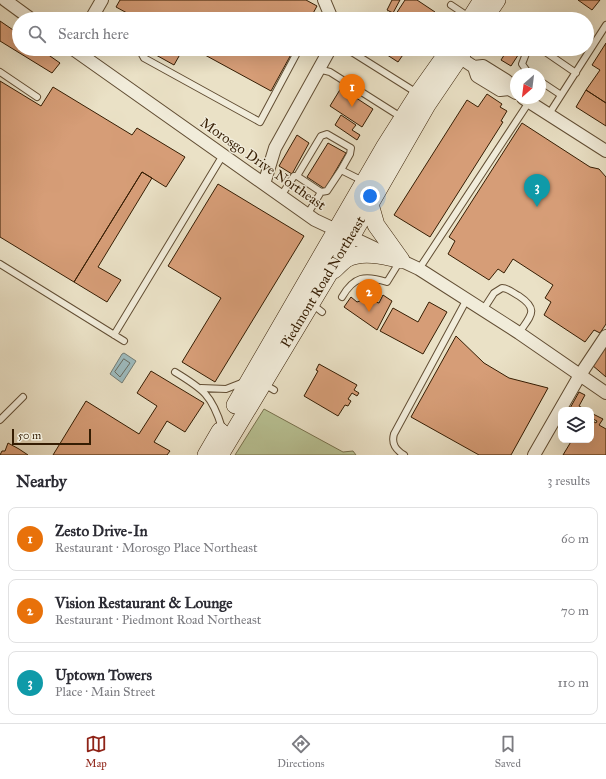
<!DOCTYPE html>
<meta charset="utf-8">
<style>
body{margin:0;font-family:"IM FELL Great Primer",serif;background:#f2f2f3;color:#2b2b33}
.controls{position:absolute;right:12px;bottom:12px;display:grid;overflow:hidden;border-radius:8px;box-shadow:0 4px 16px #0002}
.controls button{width:36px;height:36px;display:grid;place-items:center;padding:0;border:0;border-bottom:1px solid #e1e1e2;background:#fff;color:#2b2b33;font:20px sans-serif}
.compass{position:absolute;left:510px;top:68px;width:36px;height:36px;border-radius:50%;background:#fff;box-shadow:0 4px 16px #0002;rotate:208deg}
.scale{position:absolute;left:12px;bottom:10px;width:79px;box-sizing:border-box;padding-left:4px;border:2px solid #351d03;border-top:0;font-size:11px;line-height:14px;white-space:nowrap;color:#351d03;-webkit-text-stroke:3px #f1ecda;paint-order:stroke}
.you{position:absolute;left:370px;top:196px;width:14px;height:14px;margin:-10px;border:3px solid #fff;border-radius:50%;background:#1a73e8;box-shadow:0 0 0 6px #1a73e833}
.badge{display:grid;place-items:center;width:26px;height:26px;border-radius:50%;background:#8f2418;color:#fff;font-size:13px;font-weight:700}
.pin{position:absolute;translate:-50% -33px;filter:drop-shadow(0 1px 2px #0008)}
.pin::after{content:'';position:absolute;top:21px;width:14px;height:12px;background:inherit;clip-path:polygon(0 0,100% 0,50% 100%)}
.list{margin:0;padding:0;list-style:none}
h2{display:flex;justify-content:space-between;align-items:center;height:52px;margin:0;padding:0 16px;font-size:17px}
h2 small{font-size:13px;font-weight:400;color:#7c7c81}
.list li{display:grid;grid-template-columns:26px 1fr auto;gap:12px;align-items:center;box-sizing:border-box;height:64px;margin:0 8px 8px;padding:0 8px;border:1px solid #e1e1e2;border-radius:8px}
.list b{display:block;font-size:15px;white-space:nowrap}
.list p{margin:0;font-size:13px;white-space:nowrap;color:#7c7c81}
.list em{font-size:13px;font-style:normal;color:#7c7c81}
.icon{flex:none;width:22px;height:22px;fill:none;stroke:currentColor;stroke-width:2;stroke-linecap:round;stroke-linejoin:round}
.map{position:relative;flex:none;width:606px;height:455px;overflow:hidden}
.search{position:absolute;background:#fff;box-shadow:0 4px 16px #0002;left:12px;right:12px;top:12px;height:44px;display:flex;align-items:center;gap:10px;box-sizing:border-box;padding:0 14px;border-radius:22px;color:#7c7c81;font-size:15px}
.sheet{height:268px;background:#fff}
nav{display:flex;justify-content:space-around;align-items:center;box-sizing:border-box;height:56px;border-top:1px solid #e1e1e2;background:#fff;font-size:11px;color:#7c7c81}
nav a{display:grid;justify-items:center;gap:2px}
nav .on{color:#8f2418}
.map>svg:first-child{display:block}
</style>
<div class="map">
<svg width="606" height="455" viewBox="0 0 606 455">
<rect width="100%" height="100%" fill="#eae1c6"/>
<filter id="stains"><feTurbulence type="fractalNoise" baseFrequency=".005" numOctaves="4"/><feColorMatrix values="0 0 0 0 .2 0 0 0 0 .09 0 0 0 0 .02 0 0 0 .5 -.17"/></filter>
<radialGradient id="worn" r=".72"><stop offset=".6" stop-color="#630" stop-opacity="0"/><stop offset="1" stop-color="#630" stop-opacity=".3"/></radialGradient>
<!-- green -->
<path fill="#b8c294" stroke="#76704c" d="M 264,409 L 343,452 L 353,451 L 356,455 L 235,455 Z"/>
<!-- water -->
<path fill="#9dbbbf" stroke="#737c74" d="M 124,353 L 136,361 L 122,383 L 110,374 L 122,354 Z"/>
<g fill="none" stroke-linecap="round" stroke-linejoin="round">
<!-- shore -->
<path stroke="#696c61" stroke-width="1" d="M 124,359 L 130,363 L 120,377 L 115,372 Z"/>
</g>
<!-- building -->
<path fill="#d69d77" stroke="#351d03" d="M 120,0 L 306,0 L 317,6 L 310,19 L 138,19 L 116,7 Z
M 392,0 L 400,0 L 393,13 L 387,10 Z
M 405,0 L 417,0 L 435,12 L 432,17 L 429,16 L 427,19 L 381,19 L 387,12 L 394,17 Z
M 578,0 L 600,0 L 592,10 Z
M 0,21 L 19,34 L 19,49 L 40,49 L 60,63 L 52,73 L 0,41 Z
M 606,43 L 606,103 L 586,90 L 600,70 L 592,65 Z
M 147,49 L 183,49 L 174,65 L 147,50 Z
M 194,49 L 294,49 L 271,91 Z
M 378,49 L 407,49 L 398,62 Z
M 508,49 L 522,49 L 511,66 L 501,60 Z
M 0,81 L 41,106 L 53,87 L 132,135 L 137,128 L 185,157 L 166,187 L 142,172 L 74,282 L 0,237 Z
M 341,88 L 373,109 L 362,127 L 330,106 Z
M 586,90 L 606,103 L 606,126 L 576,107 Z
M 487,94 L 502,104 L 500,107 L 507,111 L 501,121 L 503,122 L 430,237 L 394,215 L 467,100 L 478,107 Z
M 341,115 L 356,125 L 352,130 L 360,135 L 357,140 L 335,125 Z
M 522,123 L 590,167 L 599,169 L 606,177 L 606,324 L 600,333 L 594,330 L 585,342 L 544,315 L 551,302 L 545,298 L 553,285 L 513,259 L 504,273 L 498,269 L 489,280 L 448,254 L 455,241 L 449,237 Z
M 297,135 L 309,143 L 292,174 L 279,166 Z
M 328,143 L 346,153 L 325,189 L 307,177 Z
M 142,172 L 152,178 L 98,267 L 121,280 L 107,302 L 74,282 Z
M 218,184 L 304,236 L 215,382 L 182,362 L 221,298 L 168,266 Z
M 383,295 L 392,301 L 377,330 L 344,307 L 351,297 L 357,302 L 365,299 L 379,303 Z
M 429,302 L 447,312 L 423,354 L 380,331 L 393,308 L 418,322 Z
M 456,336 L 484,363 L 509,378 L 548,388 L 511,455 L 479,455 L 411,417 Z
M 606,345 L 606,377 L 592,365 L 603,352 L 601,351 Z
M 319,364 L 357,385 L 354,390 L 359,393 L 357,396 L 352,393 L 348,399 L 351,401 L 348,406 L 345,405 L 338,416 L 304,396 L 318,371 L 316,370 Z
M 151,371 L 204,403 L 185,432 L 167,421 L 154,442 L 170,451 L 167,455 L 53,455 L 86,401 L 139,434 L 157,406 L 137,393 Z
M 579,392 L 585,395 L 579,406 L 586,410 L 569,410 Z
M 591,413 L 603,419 L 599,425 L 606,429 L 606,455 L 563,455 L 572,440 L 591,440 L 591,420 L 596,423 L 597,421 L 591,418 Z
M 8,443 L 19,449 L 28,455 L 0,455 L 2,451 L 5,451 Z"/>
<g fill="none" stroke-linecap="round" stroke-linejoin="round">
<!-- lane casing -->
<g stroke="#624e34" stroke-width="8">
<path id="lane" d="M 451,5 L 469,17
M 95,12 L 109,19
M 139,49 L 144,58 L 260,122 L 299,49
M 347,49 L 417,93
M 541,49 L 576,73
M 318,69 L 330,72 L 401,117
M 0,72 L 37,97
M 529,74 L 522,64 L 527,51 L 530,49
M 540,81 L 561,95
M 549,114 L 606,25
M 297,176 L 321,136 L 327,134 L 351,148 L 350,154 L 341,170
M 281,196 L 294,176 L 297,176 L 321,192
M 307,215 L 321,192 L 327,191 L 341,170 L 363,181
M 0,264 L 124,341
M 419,269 L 529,102
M 342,297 C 354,276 365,275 387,282 L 400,261
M 312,304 L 322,312
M 483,310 L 494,293 L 502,288 C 508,288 513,293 519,296 C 540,310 530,316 519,333
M 114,335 L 223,155
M 175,372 C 203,389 212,395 222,428
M 264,384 L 274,390
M 201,388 L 226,389 L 244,382
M 0,420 L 23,397
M 404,455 C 396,450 391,444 394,434 L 467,299"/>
</g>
<!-- street casing -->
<g stroke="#624e34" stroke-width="14">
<path id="street" d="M 5,0 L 31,19
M 324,0 L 332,19
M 91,19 L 102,0
M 73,49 L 315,220 L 419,269 L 519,333 L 606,393
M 459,57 L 474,67 L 483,66 L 507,81 L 509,89 L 516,93
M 474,67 L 477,76 L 500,90 L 509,89
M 523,98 L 606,151
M 264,184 L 275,148 L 330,49
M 534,455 L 580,375 L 606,336"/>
</g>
<!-- secondary casing -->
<g stroke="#351d03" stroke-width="18">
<path id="secondary" d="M 470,19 L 482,0
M 484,19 L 497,0
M 370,204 L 376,225 L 401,260
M 334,270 C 338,266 342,262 346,259 C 362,250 385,256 401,260
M 235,405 L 385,146 L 418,94 L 450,49
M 206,455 L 220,431
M 220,455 L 351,237 L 427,105 L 465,49"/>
</g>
<!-- lane -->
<use href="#lane" stroke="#f1ecda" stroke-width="6"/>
<!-- street -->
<use href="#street" stroke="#f1ecda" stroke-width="12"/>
<!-- secondary -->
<use href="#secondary" stroke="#f1ecda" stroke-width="17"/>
</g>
<g text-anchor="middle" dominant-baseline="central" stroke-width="3" stroke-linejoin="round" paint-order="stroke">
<!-- street labels -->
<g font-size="14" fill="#351d03" stroke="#f1ecda">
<text transform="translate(263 164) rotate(35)">Morosgo Drive Northeast</text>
<text transform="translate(323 282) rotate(-59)">Piedmont Road Northeast</text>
</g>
</g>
<rect width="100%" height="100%" filter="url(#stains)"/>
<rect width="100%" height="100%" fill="url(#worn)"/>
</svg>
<div class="controls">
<button><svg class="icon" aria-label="layers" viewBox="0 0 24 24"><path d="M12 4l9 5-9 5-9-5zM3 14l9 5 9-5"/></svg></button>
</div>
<svg class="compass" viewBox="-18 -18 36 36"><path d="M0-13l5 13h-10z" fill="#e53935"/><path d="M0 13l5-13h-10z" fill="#7c7c81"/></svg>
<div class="scale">50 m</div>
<div class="you"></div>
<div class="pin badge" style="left:352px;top:107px;background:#e8710a">1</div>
<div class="pin badge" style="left:369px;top:312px;background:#e8710a">2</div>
<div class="pin badge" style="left:537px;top:207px;background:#0f9aa8">3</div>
<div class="search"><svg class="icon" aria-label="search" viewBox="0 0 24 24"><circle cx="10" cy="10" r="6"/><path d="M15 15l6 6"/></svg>Search here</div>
</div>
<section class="sheet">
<h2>Nearby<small>3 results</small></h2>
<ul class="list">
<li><span class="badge" style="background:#e8710a">1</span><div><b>Zesto Drive-In</b><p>Restaurant · Morosgo Place Northeast</p></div><em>60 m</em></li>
<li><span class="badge" style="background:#e8710a">2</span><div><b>Vision Restaurant &amp; Lounge</b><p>Restaurant · Piedmont Road Northeast</p></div><em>70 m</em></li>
<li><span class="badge" style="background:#0f9aa8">3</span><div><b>Uptown Towers</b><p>Place · Main Street</p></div><em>110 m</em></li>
</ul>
</section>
<nav>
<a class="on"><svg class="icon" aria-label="map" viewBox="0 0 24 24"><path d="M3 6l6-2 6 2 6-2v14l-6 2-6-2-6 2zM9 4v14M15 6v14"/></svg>Map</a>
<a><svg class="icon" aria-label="directions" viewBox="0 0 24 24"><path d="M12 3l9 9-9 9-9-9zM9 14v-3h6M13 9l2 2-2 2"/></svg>Directions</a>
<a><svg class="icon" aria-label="saved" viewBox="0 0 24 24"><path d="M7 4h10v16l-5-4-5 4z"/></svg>Saved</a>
</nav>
